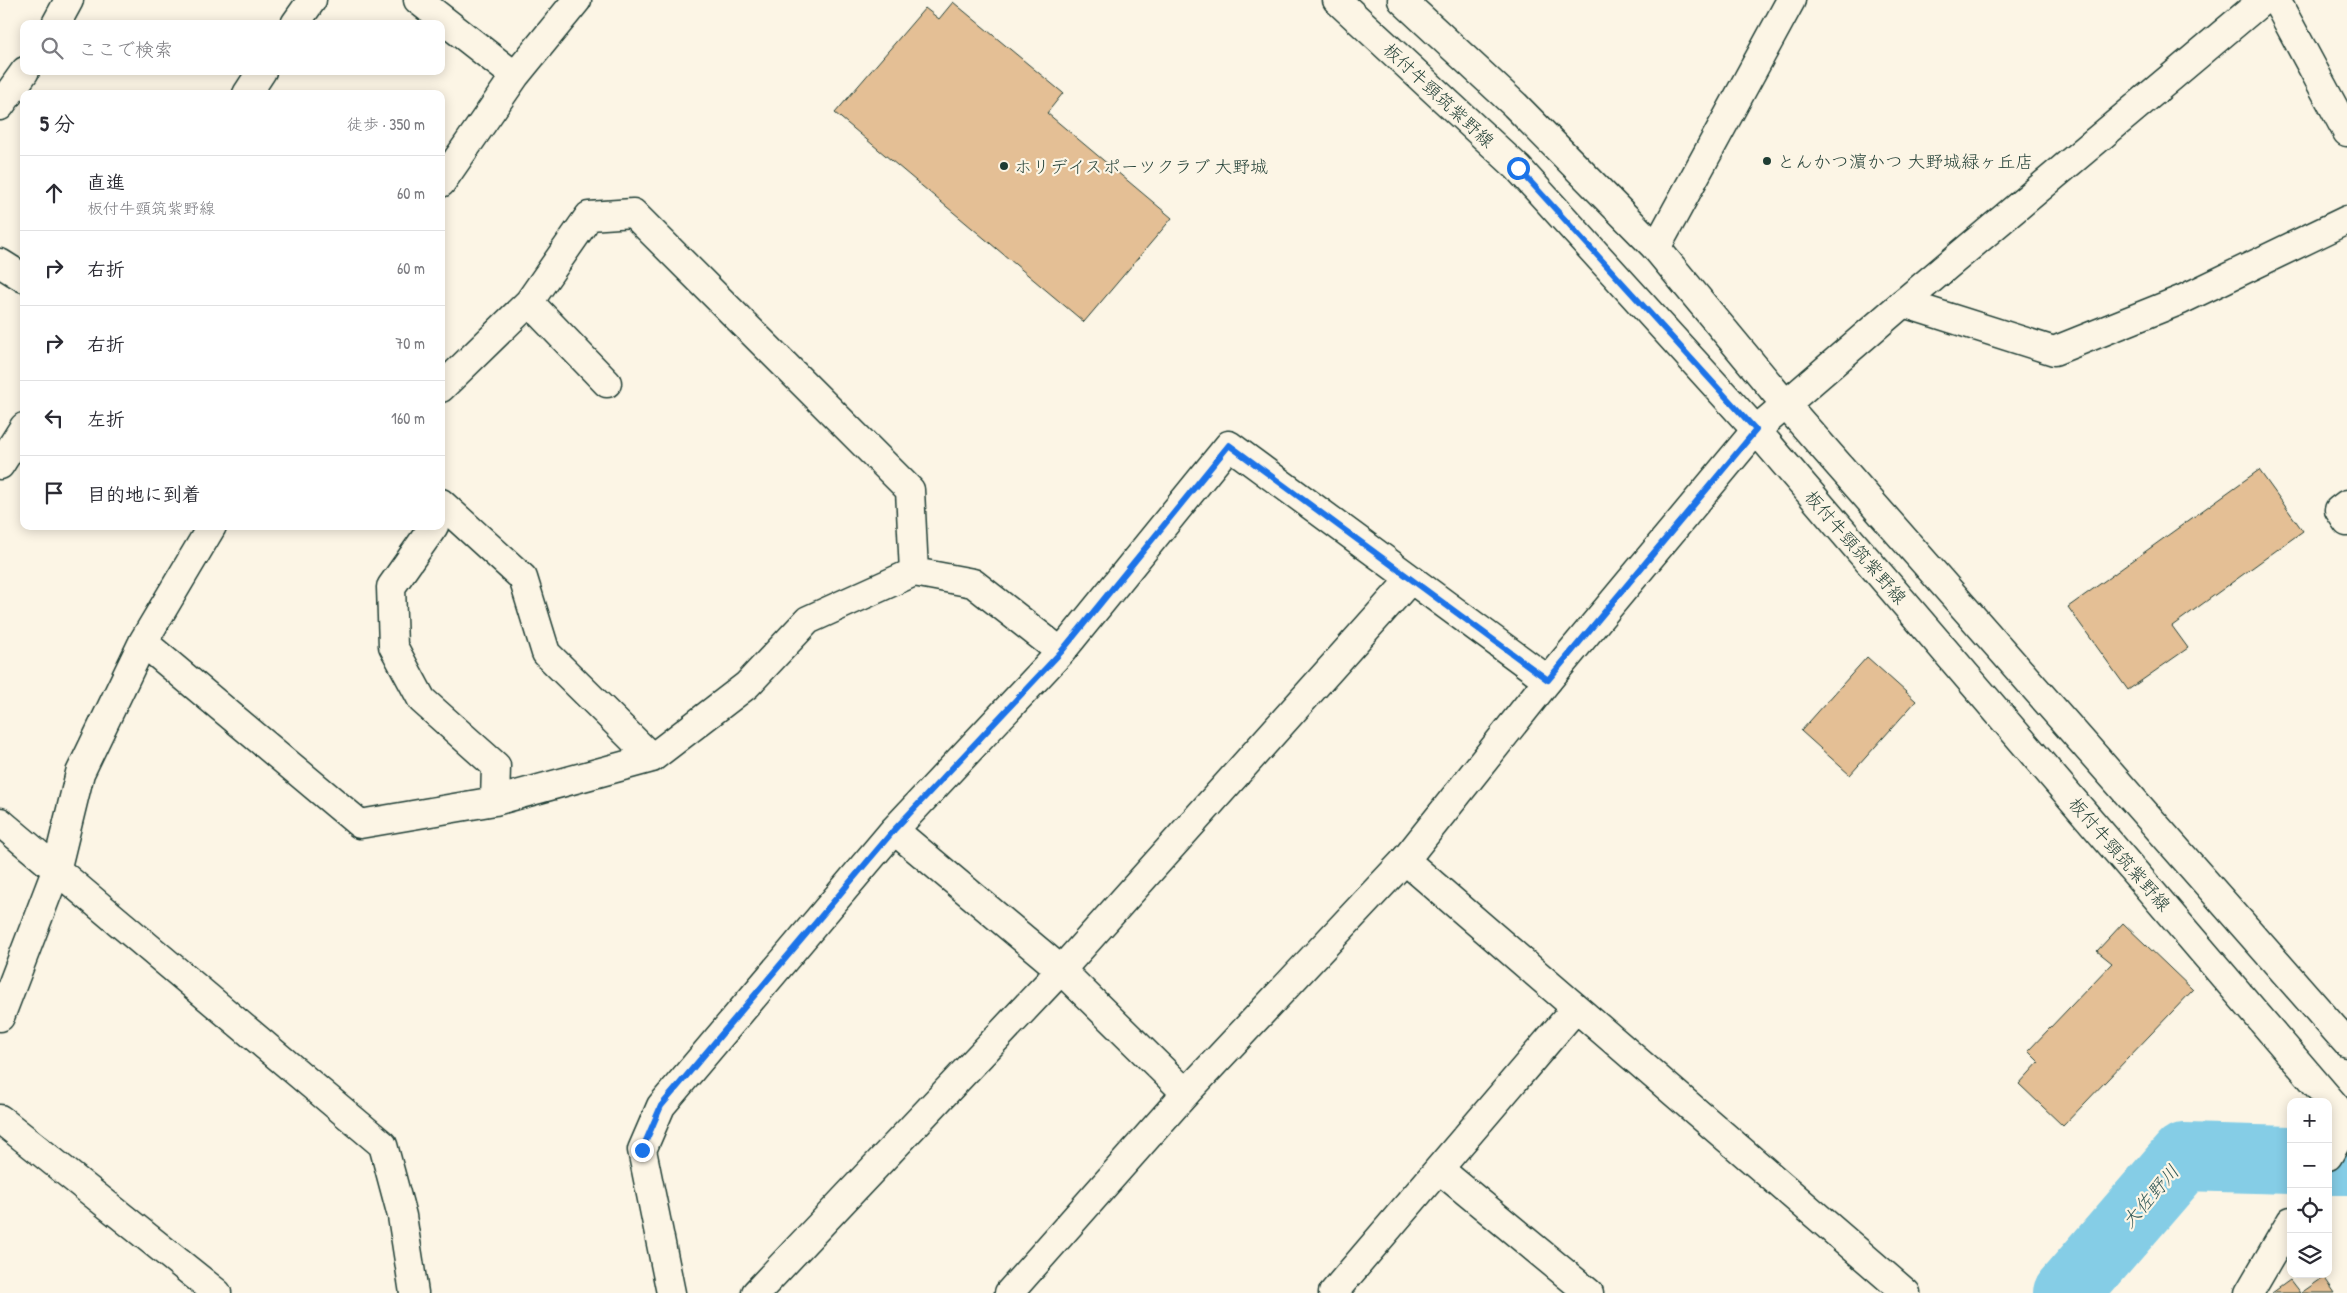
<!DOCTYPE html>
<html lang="ja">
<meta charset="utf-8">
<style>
body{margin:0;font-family:"Patrick Hand","Klee One",sans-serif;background:#f7f7f7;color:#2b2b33}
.controls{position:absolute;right:15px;bottom:15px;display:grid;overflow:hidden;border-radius:10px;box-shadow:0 2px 12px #0003}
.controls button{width:45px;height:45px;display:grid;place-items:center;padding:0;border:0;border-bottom:1px solid #e1e1e2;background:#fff;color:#2b2b33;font:25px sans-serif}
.stop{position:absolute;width:15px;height:15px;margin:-11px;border:4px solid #1a73e8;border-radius:50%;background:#fff}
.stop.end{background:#1a73e8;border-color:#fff;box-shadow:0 1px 5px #0008}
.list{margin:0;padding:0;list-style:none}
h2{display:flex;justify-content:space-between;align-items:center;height:65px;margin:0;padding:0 20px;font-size:21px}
h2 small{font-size:16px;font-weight:400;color:#7c7c81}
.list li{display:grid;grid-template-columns:32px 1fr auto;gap:15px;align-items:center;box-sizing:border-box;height:75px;padding:0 20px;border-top:1px solid #e1e1e2}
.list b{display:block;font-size:19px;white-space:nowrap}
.list p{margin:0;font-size:16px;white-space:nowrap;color:#7c7c81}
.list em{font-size:16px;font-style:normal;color:#7c7c81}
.icon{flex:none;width:28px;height:28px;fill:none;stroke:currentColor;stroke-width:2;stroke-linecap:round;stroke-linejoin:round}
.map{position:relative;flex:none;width:2347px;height:1293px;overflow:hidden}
.search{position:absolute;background:#fff;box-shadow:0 2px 12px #0003;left:20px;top:20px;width:425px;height:55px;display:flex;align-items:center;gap:12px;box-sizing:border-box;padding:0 18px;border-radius:10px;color:#7c7c81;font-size:19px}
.panel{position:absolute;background:#fff;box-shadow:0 2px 12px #0003;left:20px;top:90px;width:425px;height:440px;border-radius:10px}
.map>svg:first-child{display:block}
</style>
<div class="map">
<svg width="2347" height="1293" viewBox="0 0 2347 1293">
<rect width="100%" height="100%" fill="#fcf5e5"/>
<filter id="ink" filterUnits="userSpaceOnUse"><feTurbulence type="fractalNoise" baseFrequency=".02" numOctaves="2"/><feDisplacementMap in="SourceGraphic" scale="10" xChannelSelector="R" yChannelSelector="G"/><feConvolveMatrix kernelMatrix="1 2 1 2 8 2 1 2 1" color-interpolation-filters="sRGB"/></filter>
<g filter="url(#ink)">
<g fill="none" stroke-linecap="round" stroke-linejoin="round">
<!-- river -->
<path stroke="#85cde6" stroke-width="68" d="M 2328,1161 L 2347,1161
M 2067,1293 L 2184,1157 L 2291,1160"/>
</g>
<!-- building -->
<path fill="#e4bf95" stroke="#1f3d34" d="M 953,2 L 1063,93 L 1047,113 L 1172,218 L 1084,322 L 835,113 L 925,8 L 939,19 Z
M 2259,470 L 2303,531 L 2172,626 L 2188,648 L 2128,690 L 2068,607 Z
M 1867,657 L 1916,701 L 1850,775 L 1801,731 Z
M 2123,923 L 2193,990 L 2063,1126 L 2019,1084 L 2039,1062 L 2028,1051 L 2112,963 L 2097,951 Z
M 2324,1277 L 2335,1293 L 2301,1293 Z
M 2290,1280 L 2300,1293 L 2272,1293 Z"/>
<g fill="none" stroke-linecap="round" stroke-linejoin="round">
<!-- minor casing -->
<g stroke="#1f3d34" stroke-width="31">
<path id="minor" d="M 418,0 L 515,76
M 2276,0 L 2347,132
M 56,24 L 69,0
M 295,24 L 312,0
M 247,94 L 262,71
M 0,106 L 25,71
M 441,183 L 515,76 L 577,0
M 1656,248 L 1791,0
M 0,263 L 24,278
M 529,302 L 607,383
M 1903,303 L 2054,351 L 2181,300 L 2347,220
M 441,388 L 529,302 L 589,216 L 633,213 L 910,490 L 914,572
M 0,465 L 24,427
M 441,503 L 523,578 L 546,653 L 652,758
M 2347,504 L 2339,510 L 2347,522
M 434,526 L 391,587 L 393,646 L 422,700 L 496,766 L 495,801
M 143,642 L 360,824 L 495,801 L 652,758 L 747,685 L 808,620 L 914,572 L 973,583 L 1061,652
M 0,822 L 383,1145 L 402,1216 L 414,1293
M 894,830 L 1061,970 L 1186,1093
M 1405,860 L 1906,1293
M 0,1017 L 56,871 L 80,773 L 143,642 L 212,526
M 0,1119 L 217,1293
M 1439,1169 L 1589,1293
M 671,1293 L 642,1150 L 661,1106 L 894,830 L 1061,652 L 1229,445 L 1548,680
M 756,1293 L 1061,970 L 1410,580
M 1333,1293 L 1576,1008"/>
</g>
<!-- tertiary casing -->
<g stroke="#1f3d34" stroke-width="31">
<path id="tertiary" d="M 2328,1156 L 2347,1123
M 1009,1293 L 1186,1093 L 1405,860 L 1548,680 L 1756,430 L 1903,303 L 2263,0
M 2249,1293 L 2291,1221"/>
</g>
<!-- secondary casing -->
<g stroke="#1f3d34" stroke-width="31">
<path id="secondary" d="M 1337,0 L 1518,168 L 1756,430 L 2347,1120
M 1402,0 L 1515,105 L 1656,248 L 1786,405 L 2347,1043"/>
</g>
<!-- minor -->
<use href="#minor" stroke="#fcf5e5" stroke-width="28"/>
<!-- tertiary -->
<use href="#tertiary" stroke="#fcf5e5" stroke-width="28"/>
<!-- secondary -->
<use href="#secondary" stroke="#fcf5e5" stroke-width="28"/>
</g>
</g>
<g fill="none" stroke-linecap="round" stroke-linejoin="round" filter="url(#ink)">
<!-- route -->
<path stroke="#1a73e8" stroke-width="6" d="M 642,1150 L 661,1106 L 894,830 L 1061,652 L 1229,445 L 1548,680 L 1756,430 L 1518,168"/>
</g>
<!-- markers -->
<g fill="#1f3d34" stroke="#fcf5e5" stroke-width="2">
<circle cx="1767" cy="161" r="5"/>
<circle cx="1004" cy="166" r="5"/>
</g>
<g text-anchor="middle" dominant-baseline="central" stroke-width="4.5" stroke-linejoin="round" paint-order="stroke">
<!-- street labels -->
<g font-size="18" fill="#1f3d34" stroke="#fcf5e5">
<text transform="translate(1439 95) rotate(43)">板付牛頸筑紫野線</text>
<text transform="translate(1856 547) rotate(49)">板付牛頸筑紫野線</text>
<text transform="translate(2120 854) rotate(49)">板付牛頸筑紫野線</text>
</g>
<!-- poi labels -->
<g font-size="18" fill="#1f3d34" stroke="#fcf5e5" text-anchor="start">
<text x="1777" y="161">とんかつ濵かつ 大野城緑ヶ丘店</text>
<text x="1014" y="166">ホリデイスポーツクラブ 大野城</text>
</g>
<!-- water labels -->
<g font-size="19" font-style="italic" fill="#335a58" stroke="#fcf5e5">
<text transform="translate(2150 1196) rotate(-49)">大佐野川</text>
</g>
</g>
</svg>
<div class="controls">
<button>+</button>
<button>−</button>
<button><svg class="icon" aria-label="locate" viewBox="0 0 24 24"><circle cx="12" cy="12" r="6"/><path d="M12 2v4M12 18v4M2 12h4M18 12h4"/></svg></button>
<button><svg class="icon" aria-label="layers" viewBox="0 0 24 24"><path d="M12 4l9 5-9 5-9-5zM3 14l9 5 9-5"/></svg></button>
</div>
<div class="stop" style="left:1518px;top:168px"></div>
<div class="stop end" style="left:642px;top:1150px"></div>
<div class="search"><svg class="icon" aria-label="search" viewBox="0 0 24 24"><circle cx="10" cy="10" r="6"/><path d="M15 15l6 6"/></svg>ここで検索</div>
<section class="panel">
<h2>5 分<small>徒歩 · 350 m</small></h2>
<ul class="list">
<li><svg class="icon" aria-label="ahead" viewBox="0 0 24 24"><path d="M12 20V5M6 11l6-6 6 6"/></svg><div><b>直進</b><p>板付牛頸筑紫野線</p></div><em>60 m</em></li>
<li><svg class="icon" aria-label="right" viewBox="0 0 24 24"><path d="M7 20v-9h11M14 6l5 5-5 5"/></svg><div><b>右折</b></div><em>60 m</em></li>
<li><svg class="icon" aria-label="right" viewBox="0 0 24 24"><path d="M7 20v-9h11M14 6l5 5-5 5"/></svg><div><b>右折</b></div><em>70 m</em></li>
<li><svg class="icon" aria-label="left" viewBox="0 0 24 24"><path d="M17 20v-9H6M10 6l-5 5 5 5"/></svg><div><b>左折</b></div><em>160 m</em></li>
<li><svg class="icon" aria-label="arrive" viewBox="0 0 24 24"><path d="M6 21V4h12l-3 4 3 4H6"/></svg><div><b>目的地に到着</b></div></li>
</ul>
</section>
</div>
